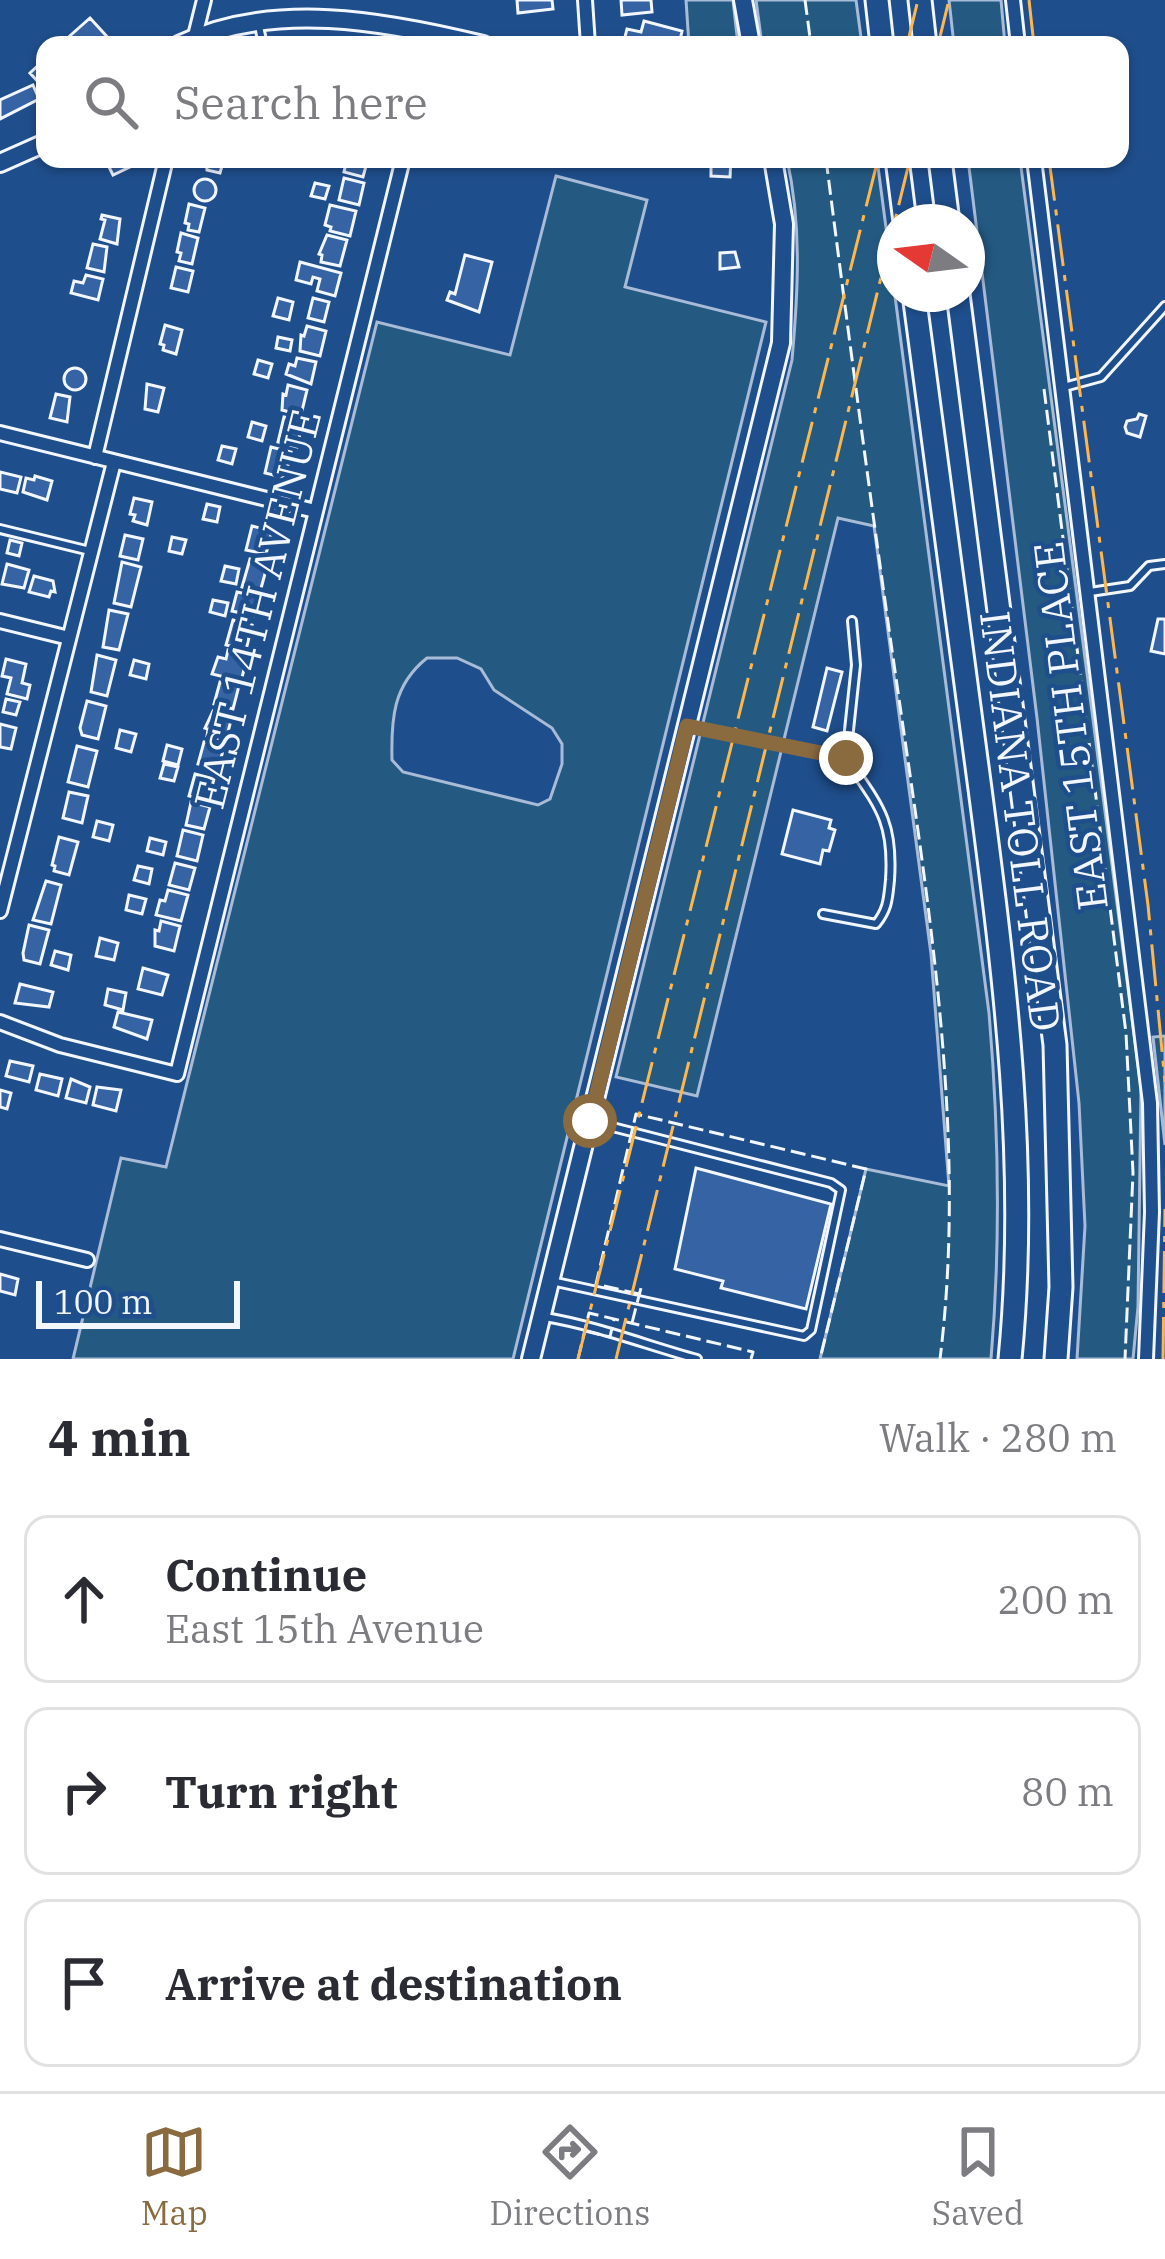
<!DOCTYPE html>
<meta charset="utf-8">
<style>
body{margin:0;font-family:"IBM Plex Serif",serif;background:#f7f7f7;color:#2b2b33}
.compass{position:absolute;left:877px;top:204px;width:108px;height:108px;border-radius:50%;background:#fff;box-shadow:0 3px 9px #0004;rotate:284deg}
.scale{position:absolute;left:36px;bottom:30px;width:204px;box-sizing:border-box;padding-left:12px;border:6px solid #f2f6ff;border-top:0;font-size:33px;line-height:42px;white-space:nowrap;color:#f2f6ff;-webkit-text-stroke:9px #1f4e8c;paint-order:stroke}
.stop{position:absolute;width:36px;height:36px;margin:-27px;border:9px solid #8a6a3f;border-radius:50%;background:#fff}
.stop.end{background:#8a6a3f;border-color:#fff;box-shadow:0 3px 12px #0008}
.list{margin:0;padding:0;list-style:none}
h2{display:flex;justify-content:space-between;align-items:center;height:156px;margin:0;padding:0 48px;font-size:51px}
h2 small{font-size:39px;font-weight:400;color:#7c7c81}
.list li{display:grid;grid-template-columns:78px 1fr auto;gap:36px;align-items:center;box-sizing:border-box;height:168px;margin:0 24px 24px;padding:0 24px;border:3px solid #e1e1e2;border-radius:24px}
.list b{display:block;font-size:45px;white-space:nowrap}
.list p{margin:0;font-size:39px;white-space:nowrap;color:#7c7c81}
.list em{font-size:39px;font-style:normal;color:#7c7c81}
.icon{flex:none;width:66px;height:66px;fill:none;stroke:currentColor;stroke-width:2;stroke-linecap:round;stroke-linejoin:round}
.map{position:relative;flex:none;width:1165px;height:1359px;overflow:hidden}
.search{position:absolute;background:#fff;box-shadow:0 3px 9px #0004;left:36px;right:36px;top:36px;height:132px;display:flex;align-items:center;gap:30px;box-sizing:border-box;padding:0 42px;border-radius:24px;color:#7c7c81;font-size:45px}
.sheet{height:732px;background:#fff}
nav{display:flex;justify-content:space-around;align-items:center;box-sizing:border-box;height:168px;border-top:3px solid #e1e1e2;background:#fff;font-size:33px;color:#7c7c81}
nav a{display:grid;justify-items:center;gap:6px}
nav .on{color:#8a6a3f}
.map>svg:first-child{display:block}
</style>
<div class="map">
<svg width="1165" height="1359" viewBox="0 0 1165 1359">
<rect width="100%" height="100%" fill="#1f4e8c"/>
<!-- green -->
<path fill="#245a82" stroke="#a8bbd7" stroke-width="3" fill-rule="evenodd" d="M 686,0 L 733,0 L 738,45 L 689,45 Z
M 756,0 L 856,0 L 862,45 L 762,45 Z
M 949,0 L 1001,0 L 1005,45 L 954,45 Z
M 787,159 L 877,159 L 989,1013 C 999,1130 1001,1242 991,1359 L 820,1359 L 866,1169 L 949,1186 L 931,954 L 874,526 L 838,518 L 697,1096 L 616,1077 L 792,360 C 798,293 802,226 787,159 Z
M 968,159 L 1020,159 L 1141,1088 L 1138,1307 L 1133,1359 L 1077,1359 L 1085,1226 L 1079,1103 L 1037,718 Z
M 556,176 L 647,200 L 625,287 L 766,322 L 513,1359 L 73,1359 L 121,1158 L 166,1167 L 377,322 L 510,355 ZM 427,658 L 457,658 L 481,669 L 494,690 L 552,728 L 562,744 L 562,764 L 550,799 L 538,805 L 403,772 L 392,760 C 391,719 393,685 427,658 Z
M 1165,1036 L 1165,1145 L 1153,1037 Z"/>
<!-- building -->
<path fill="#3563a3" stroke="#f2f6ff" stroke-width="3" d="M 517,0 L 552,0 L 553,9 L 518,13 Z
M 621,0 L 651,0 L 652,12 L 622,15 Z
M 90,18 L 111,41 L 107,45 L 66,45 L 63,42 Z
M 644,21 L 682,31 L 679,45 L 623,45 L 627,29 L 641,32 Z
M 45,59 L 45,85 L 42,86 L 30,73 Z
M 33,85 L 39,99 L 0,119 L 0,100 Z
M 105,159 L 133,159 L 136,164 L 113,175 Z
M 206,159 L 224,159 L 220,173 L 207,170 Z
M 347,159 L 368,159 L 363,177 L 344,172 Z
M 711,159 L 731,159 L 730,177 L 711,176 Z
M 344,178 L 364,183 L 359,205 L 339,200 Z
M194 190a11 11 0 1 1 22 0a11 11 0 1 1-22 0Z
M 315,183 L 329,186 L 325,199 L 311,196 Z
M 189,204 L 205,208 L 199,232 L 188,230 L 189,224 L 185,223 Z
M 330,205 L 356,211 L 350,236 L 330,231 L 331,227 L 325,225 Z
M 102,215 L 120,219 L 117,244 L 100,239 L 105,220 L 101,219 Z
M 181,233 L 198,238 L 192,264 L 179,261 L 181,253 L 177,252 Z
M 327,235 L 347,240 L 340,266 L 321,262 L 322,255 L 319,254 Z
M 93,244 L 107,247 L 104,272 L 87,268 Z
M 735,252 L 739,267 L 720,269 L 720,253 Z
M 465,255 L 492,262 L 479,312 L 447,300 L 450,292 L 455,294 Z
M 300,262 L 341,273 L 335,296 L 317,291 L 320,279 L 313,277 L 311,284 L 296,280 Z
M 176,267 L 193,271 L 188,292 L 171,288 Z
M 86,275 L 103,279 L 98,300 L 71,293 L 74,281 L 83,283 Z
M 278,298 L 293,302 L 289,320 L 273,316 Z
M 313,298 L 329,302 L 324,322 L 308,318 Z
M 165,325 L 182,330 L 176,354 L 163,350 L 164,345 L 160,344 Z
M 307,326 L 326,331 L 320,356 L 300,351 L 301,335 L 304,336 Z
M 278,337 L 292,340 L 290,351 L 276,348 Z
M 297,358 L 316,362 L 311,384 L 286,374 L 289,364 L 295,366 Z
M 258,360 L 272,364 L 268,378 L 254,374 Z
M64 379a11 11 0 1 1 22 0a11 11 0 1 1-22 0Z
M 147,384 L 164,388 L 158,412 L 145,409 Z
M 288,385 L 307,390 L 301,415 L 282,410 L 283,394 L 286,395 Z
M 56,394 L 70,397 L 67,422 L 50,418 Z
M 1139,414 L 1146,416 L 1140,437 L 1127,433 L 1125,427 L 1127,421 L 1137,419 Z
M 284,417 L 303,421 L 297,447 L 278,442 Z
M 252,422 L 266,426 L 262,441 L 248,437 Z
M 222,446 L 236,449 L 232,464 L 218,460 Z
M 271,447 L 291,452 L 285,478 L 265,473 Z
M 0,472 L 21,477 L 17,493 L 0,489 Z
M 35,476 L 52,481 L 47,500 L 23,492 L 26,478 L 34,480 Z
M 134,498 L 152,502 L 147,525 L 133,521 L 135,515 L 130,514 Z
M 207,504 L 220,507 L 217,522 L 203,519 Z
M 252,526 L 272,531 L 266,554 L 246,550 Z
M 125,535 L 143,539 L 138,560 L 120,556 Z
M 172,537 L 186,540 L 182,554 L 169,551 Z
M 10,540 L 22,543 L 19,556 L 7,553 Z
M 250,559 L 268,563 L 260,592 L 242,587 Z
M 122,562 L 141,567 L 131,607 L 114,603 Z
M 7,564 L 29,570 L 24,588 L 2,584 Z
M 225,566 L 239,569 L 236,584 L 221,581 Z
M 34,576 L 53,581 L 55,592 L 51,591 L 49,597 L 29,592 Z
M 237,592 L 260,597 L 255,616 L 232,611 Z
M 213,600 L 228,603 L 225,616 L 210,612 Z
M 109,610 L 128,614 L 119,650 L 103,647 Z
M 1158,619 L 1165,619 L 1165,654 L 1151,651 Z
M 233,620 L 252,625 L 246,650 L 226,645 Z
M 228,650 L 248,655 L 241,681 L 212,674 L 218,657 L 226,659 Z
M 97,655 L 116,660 L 107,696 L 91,692 Z
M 6,659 L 26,664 L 22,683 L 30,685 L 27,699 L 7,694 L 11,678 L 2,676 Z
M 134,660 L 149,664 L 146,679 L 130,675 Z
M 827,668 L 842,672 L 827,731 L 813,727 Z
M 220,682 L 239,686 L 233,709 L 214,704 Z
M 6,699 L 20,702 L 16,715 L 3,712 Z
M 87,701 L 106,706 L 98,739 L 82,735 L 80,728 Z
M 213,711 L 232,716 L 226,740 L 207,736 L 208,729 L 205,728 Z
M 0,724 L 16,728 L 11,749 L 0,747 Z
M 120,730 L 136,734 L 131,752 L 116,748 Z
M 204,742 L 224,747 L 218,769 L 198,764 Z
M 167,745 L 182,749 L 178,765 L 163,761 Z
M 77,746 L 97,751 L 88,787 L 68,782 Z
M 164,764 L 178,767 L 174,781 L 160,778 Z
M 195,774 L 214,779 L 208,801 L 189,796 Z
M 69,792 L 88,796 L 82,823 L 63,818 Z
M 191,802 L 210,807 L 204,829 L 186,825 Z
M 793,810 L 831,820 L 829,828 L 835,830 L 829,851 L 823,850 L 820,864 L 782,854 Z
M 97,821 L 113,825 L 109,841 L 93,837 Z
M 183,830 L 203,835 L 197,861 L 177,856 Z
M 59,837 L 78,842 L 69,875 L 54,871 L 55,866 L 52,865 Z
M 150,838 L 166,842 L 163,855 L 147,851 Z
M 175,863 L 195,868 L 189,890 L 169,885 Z
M 138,866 L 152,869 L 149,884 L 134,880 Z
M 46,881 L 61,885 L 51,924 L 33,920 Z
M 168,890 L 188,895 L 181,921 L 156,915 L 160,900 L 165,901 Z
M 129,895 L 146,899 L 142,914 L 126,910 Z
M 161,921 L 180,926 L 174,951 L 155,946 L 155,930 L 159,931 Z
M 29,925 L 49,930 L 40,964 L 24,960 L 23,953 Z
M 100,938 L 118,943 L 114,960 L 96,956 Z
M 55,951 L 71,955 L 68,970 L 51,965 Z
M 143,968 L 168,975 L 162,995 L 138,989 Z
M 20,984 L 53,992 L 49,1007 L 15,1003 Z
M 108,989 L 126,993 L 123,1010 L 105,1005 Z
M 118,1012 L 152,1020 L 147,1039 L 114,1027 Z
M 10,1061 L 33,1066 L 29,1082 L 6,1076 Z
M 40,1074 L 62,1079 L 58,1096 L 36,1090 Z
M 71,1079 L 90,1087 L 86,1103 L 66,1098 Z
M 97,1087 L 121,1090 L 116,1111 L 93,1105 Z
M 0,1090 L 11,1093 L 7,1109 L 0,1107 Z
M 696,1168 L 831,1204 L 806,1309 L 721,1288 L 723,1281 L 675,1269 Z
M 0,1274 L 18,1279 L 15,1295 L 0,1291 Z"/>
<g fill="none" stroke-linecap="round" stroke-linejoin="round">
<!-- lane casing -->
<g stroke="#f2f6ff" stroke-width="12">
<path id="lane" d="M 259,26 L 263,45
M 1064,387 L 1101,377 L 1165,306
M 0,529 L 90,551
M 1090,592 L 1130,586 L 1149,566 L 1165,564
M 691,727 L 846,758 C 878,805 894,820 890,880 C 888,899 888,909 876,924 L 823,914
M 846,758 L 856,665 L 852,621
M 556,1282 L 804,1336 L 811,1330 L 841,1190 L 831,1183 L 593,1122
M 545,1317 C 598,1326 646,1345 697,1359"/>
</g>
<!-- street casing -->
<g stroke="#f2f6ff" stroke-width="18">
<path id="street" d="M 585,0 L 588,45
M 1013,0 L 1018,45
M 193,44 L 204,0
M 1034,159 L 1150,1103 L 1152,1212 L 1146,1359
M 0,433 L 315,511
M 95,457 L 166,159
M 0,621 L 69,638
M 0,911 L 114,462
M 0,1022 L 60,1045 L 177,1074 L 403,159
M 0,1239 L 87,1260"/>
</g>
<!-- secondary casing -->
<g stroke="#f2f6ff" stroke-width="22">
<path id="secondary" d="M 743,0 L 751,45
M 179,45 C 272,0 385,21 483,45
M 0,163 L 45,143
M 531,1359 L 781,343 L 784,224 L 773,159"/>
</g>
<!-- highway casing -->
<g stroke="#f2f6ff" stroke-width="27">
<path id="highway" d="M 877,0 L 882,45
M 920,0 L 925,45
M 897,159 L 905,222
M 940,159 L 948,222
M 914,294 C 936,459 958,624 980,789 C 1005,980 1029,1167 1010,1359
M 958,294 L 1055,1045 L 1061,1287 L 1056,1359"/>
</g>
<!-- lane -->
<use href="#lane" stroke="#1f4e8c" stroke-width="6"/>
<!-- street -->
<use href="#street" stroke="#1f4e8c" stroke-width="12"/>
<!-- secondary -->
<use href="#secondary" stroke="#1f4e8c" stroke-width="16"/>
<!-- highway -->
<use href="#highway" stroke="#1f4e8c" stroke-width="21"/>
<!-- fence -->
<path stroke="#f2f6ff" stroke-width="3" stroke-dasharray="15 6" stroke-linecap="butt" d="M 805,0 L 811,45
M 826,159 C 849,339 873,519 899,699 C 930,913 967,1143 940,1359
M 1044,389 L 1126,1033 L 1133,1173 L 1125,1359
M 639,1294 L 596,1284 L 636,1114 L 866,1169 L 820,1359
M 632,1323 L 642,1284
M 585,1331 L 610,1337 L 614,1319
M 578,1359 L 589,1313 L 753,1352 L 751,1359"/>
<!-- power -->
<path stroke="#ffb74d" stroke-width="3" stroke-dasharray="42 9 6 9" stroke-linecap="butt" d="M 1029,0 L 1034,45
M 907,45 L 918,0
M 938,45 L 949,0
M 1049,159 L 1148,905 L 1165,1082
M 578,1359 L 878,159
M 616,1359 L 910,159
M 1163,1359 L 1165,1209"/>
</g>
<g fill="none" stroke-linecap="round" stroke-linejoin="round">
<!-- route -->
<path stroke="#8a6a3f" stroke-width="15" d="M 590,1121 L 687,726 L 846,758"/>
</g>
<g text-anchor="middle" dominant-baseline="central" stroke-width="9" stroke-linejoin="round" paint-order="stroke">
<!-- street labels -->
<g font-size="42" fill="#f2f6ff" stroke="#1f4e8c">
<text transform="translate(257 609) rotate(-76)">EAST 14TH AVENUE</text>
<text transform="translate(1070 726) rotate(-97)">EAST 15TH PLACE</text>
<text transform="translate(1021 821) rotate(83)">INDIANA TOLL ROAD</text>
</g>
</g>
</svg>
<svg class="compass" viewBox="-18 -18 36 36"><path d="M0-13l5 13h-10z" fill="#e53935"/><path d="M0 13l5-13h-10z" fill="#7c7c81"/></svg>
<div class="scale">100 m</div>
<div class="stop" style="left:590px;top:1121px"></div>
<div class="stop end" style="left:846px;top:758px"></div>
<div class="search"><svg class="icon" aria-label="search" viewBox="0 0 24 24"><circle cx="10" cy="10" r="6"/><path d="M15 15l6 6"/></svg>Search here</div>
</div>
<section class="sheet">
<h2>4 min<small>Walk · 280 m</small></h2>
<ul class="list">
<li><svg class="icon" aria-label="ahead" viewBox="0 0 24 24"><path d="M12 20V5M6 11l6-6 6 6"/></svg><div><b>Continue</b><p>East 15th Avenue</p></div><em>200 m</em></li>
<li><svg class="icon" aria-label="right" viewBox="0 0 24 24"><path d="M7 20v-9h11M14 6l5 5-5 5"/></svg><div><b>Turn right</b></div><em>80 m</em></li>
<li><svg class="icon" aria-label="arrive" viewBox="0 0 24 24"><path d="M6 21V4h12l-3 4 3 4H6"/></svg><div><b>Arrive at destination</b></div></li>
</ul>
</section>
<nav>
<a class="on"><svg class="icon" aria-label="map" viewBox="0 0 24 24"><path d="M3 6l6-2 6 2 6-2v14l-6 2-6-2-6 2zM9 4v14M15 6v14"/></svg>Map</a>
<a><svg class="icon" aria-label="directions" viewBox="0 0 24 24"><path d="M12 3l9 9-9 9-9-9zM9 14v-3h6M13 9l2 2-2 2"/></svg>Directions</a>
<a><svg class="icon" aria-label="saved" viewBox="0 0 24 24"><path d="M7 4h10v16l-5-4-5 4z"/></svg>Saved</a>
</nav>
